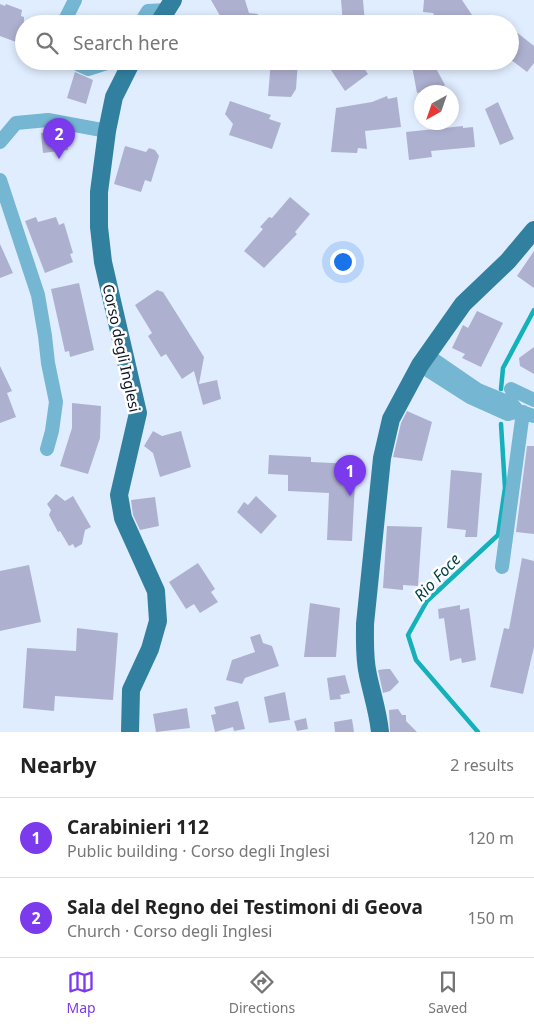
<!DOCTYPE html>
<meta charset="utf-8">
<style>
body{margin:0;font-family:"Noto Sans",sans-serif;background:#f6f6f6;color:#222}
.compass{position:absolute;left:414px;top:85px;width:45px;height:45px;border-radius:50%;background:#fff;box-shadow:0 2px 8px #0003;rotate:220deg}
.you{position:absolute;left:342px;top:261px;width:18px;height:18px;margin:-12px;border:4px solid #fff;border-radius:50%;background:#1a73e8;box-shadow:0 0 0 8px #1a73e833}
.badge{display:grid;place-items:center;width:32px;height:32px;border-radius:50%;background:#7c3aed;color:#fff;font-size:16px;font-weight:700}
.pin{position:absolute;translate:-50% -41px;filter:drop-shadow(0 1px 2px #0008)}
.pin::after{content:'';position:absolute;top:26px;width:18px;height:15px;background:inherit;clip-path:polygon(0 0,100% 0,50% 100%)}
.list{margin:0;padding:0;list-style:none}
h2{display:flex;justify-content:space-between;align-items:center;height:65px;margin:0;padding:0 20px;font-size:21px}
h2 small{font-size:16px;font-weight:400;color:#767676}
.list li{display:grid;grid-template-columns:32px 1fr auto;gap:15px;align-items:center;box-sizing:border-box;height:80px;padding:0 20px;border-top:1px solid #e0e0e0}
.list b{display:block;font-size:19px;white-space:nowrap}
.list p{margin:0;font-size:16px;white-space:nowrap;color:#767676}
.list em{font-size:16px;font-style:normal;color:#767676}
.icon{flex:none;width:28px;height:28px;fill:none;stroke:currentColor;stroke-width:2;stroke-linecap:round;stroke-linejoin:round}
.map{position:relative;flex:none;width:534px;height:732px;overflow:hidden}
.search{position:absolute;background:#fff;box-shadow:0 2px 8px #0003;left:15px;right:15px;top:15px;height:55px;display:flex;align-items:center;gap:12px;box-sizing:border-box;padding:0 18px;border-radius:28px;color:#767676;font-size:19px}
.sheet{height:225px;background:#fff}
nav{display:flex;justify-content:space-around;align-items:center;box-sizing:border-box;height:70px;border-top:1px solid #e0e0e0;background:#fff;font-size:14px;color:#767676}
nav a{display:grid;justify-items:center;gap:2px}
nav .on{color:#7c3aed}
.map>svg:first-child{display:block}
</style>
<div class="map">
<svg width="534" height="732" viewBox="0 0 534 732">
<rect width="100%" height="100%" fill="#e0edfe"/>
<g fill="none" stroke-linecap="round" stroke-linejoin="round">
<!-- stream -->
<path stroke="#14b1ba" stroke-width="4.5" d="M 501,389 L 503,368 L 534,310
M 478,732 L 416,660 L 408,635 L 427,601 L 498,535 L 505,488 L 501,424"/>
</g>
<!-- building -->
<path fill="#aeb0d0" d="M 211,0 L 245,0 L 249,13 L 258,14 L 256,24 L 223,21 Z
M 341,0 L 363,0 L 365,23 L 343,24 Z
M 424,0 L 462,0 L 478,24 L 440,24 L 433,13 L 423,12 Z
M 0,4 L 5,6 L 6,4 L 22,10 L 21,16 L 24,17 L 24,45 L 0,36 Z
M 510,27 L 534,46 L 534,63 L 527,72 L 510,59 Z
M 271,61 L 298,61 L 296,89 L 291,97 L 268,96 Z
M 329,61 L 359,61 L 368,74 L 345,91 L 331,70 L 334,68 Z
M 411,61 L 432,61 L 445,85 L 440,89 L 417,93 Z
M 75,72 L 93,80 L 86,104 L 67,98 Z
M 387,96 L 388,99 L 397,97 L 401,127 L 365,131 L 367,149 L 358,148 L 357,153 L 331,152 L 336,108 L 372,102 Z
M 230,101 L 271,115 L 269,119 L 281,123 L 272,149 L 229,135 L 233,124 L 225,114 Z
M 498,102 L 514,139 L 500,145 L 485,109 Z
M 463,126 L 463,128 L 473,127 L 475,147 L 431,151 L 432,157 L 409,160 L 406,132 Z
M 58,131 L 66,132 L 68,150 L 43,153 L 41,133 Z
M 125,146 L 146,152 L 149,148 L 155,150 L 159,156 L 151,182 L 145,180 L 141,192 L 114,184 Z
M 290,197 L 310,214 L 295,232 L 297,234 L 264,268 L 244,251 L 263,229 L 260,227 L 269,217 L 272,218 Z
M 36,217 L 38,222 L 56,217 L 59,225 L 64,223 L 73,253 L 70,254 L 73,262 L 45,273 L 25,221 Z
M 0,244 L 13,273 L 0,278 Z
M 534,251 L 534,288 L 517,276 Z
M 79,283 L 94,350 L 70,357 L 69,351 L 65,352 L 51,289 Z
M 157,290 L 163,292 L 204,357 L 199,384 L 217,380 L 221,399 L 203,405 L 194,371 L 182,379 L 166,354 L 161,357 L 148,336 L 152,333 L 135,305 Z
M 477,311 L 503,323 L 481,367 L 462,358 L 465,354 L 452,348 L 463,325 L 468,328 Z
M 534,347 L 534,374 L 520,366 L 519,358 Z
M 0,366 L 12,391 L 7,393 L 16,417 L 0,423 Z
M 72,403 L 101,406 L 100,438 L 88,474 L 60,466 L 72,428 Z
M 407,411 L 432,422 L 422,461 L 393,457 L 401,423 Z
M 153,431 L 162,436 L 181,431 L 191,467 L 160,477 L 153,453 L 144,446 Z
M 527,446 L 534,446 L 534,534 L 516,532 Z
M 269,455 L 311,457 L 311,462 L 356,464 L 352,541 L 327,540 L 329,493 L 288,491 L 288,475 L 268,474 Z
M 451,470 L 482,473 L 477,537 L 465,537 L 466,530 L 447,528 Z
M 56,494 L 65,501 L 73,496 L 91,527 L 85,530 L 82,544 L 75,548 L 73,544 L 69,546 L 60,531 L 58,532 L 49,515 L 51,510 L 47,504 Z
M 256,496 L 277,516 L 261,534 L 237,512 L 244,502 L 248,505 Z
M 155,497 L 159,526 L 140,530 L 133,515 L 131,500 Z
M 387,526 L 422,527 L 418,586 L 403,585 L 403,590 L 383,588 Z
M 522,558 L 534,561 L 534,647 L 523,694 L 490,687 L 504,628 L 509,629 Z
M 198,563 L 215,589 L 211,592 L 218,602 L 200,613 L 194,604 L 186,609 L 169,582 Z
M 29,565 L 41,622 L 0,631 L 0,571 Z
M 310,603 L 340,608 L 336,657 L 304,657 Z
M 460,605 L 460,610 L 469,608 L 476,660 L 462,663 L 461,658 L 450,661 L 444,618 L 439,619 L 438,609 Z
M 77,628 L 118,633 L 113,700 L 55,696 L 54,711 L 23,708 L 27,648 L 76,651 Z
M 260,634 L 263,643 L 272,646 L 279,666 L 245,678 L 242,684 L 226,680 L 232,660 L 255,652 L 250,637 Z
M 386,669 L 390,669 L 399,682 L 390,691 L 383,693 L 378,670 Z
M 345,675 L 350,693 L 340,695 L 341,699 L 330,700 L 327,678 Z
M 285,692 L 290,720 L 269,723 L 264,697 Z
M 238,701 L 245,729 L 234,731 L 233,727 L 215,732 L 211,715 L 216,714 L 214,707 Z
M 187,708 L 190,728 L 156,732 L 153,714 Z
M 398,709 L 402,715 L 406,715 L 406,721 L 417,732 L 390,732 L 389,710 Z
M 306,718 L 308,729 L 297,731 L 294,721 Z
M 352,719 L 354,732 L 335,732 L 334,722 Z"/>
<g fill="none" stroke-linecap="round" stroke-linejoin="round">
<!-- minor -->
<path stroke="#75b6d3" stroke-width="14" d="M 63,24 L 75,0
M 140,24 L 148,11 L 167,10
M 71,61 L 88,69 L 113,61
M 0,142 L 16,123 L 48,120 L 107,131
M 0,180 L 38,295 L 45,336 L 48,363 L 56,402 L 52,431 L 47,449
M 427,355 L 478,390 L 512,404 L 518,411
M 420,365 L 470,397 L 508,414 L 518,411 L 534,416
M 511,389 L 534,400
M 502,567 L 523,412"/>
<!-- major -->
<path stroke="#3280a0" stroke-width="18" d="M 158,24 L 173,0
M 130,732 L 131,690 L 150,649 L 158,621 L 156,591 L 123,518 L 119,495 L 138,413 L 103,262 L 99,227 L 99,192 L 107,131 L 114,97 L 132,61
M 380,732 C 378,712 372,694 368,675 C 364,658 365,641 365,624 L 382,458 L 391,419 L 420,365 L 463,304 L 508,261 L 534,230"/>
</g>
<g text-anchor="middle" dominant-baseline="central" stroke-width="5" stroke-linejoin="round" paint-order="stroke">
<!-- street labels -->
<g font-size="15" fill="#0f1620" stroke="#fff">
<text transform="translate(122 348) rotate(78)">Corso degli Inglesi</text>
</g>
<!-- water labels -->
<g font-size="16" font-style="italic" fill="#004145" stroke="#fff">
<text transform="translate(437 577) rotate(-46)">Rio Foce</text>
</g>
</g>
</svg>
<svg class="compass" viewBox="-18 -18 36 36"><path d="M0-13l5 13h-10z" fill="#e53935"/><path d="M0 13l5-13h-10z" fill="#767676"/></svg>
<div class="you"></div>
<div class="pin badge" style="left:350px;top:496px">1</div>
<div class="pin badge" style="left:59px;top:159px">2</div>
<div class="search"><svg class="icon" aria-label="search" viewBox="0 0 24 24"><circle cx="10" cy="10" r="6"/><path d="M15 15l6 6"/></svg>Search here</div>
</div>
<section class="sheet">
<h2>Nearby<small>2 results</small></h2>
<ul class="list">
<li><span class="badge">1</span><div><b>Carabinieri 112</b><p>Public building · Corso degli Inglesi</p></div><em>120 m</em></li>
<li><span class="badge">2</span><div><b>Sala del Regno dei Testimoni di Geova</b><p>Church · Corso degli Inglesi</p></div><em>150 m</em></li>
</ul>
</section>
<nav>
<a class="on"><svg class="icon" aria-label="map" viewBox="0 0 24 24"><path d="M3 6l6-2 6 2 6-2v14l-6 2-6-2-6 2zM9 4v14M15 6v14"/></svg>Map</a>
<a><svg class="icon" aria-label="directions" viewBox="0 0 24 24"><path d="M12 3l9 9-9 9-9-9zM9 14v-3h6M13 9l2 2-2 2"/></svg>Directions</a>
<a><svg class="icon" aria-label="saved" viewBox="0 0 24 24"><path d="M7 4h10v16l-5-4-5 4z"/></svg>Saved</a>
</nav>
